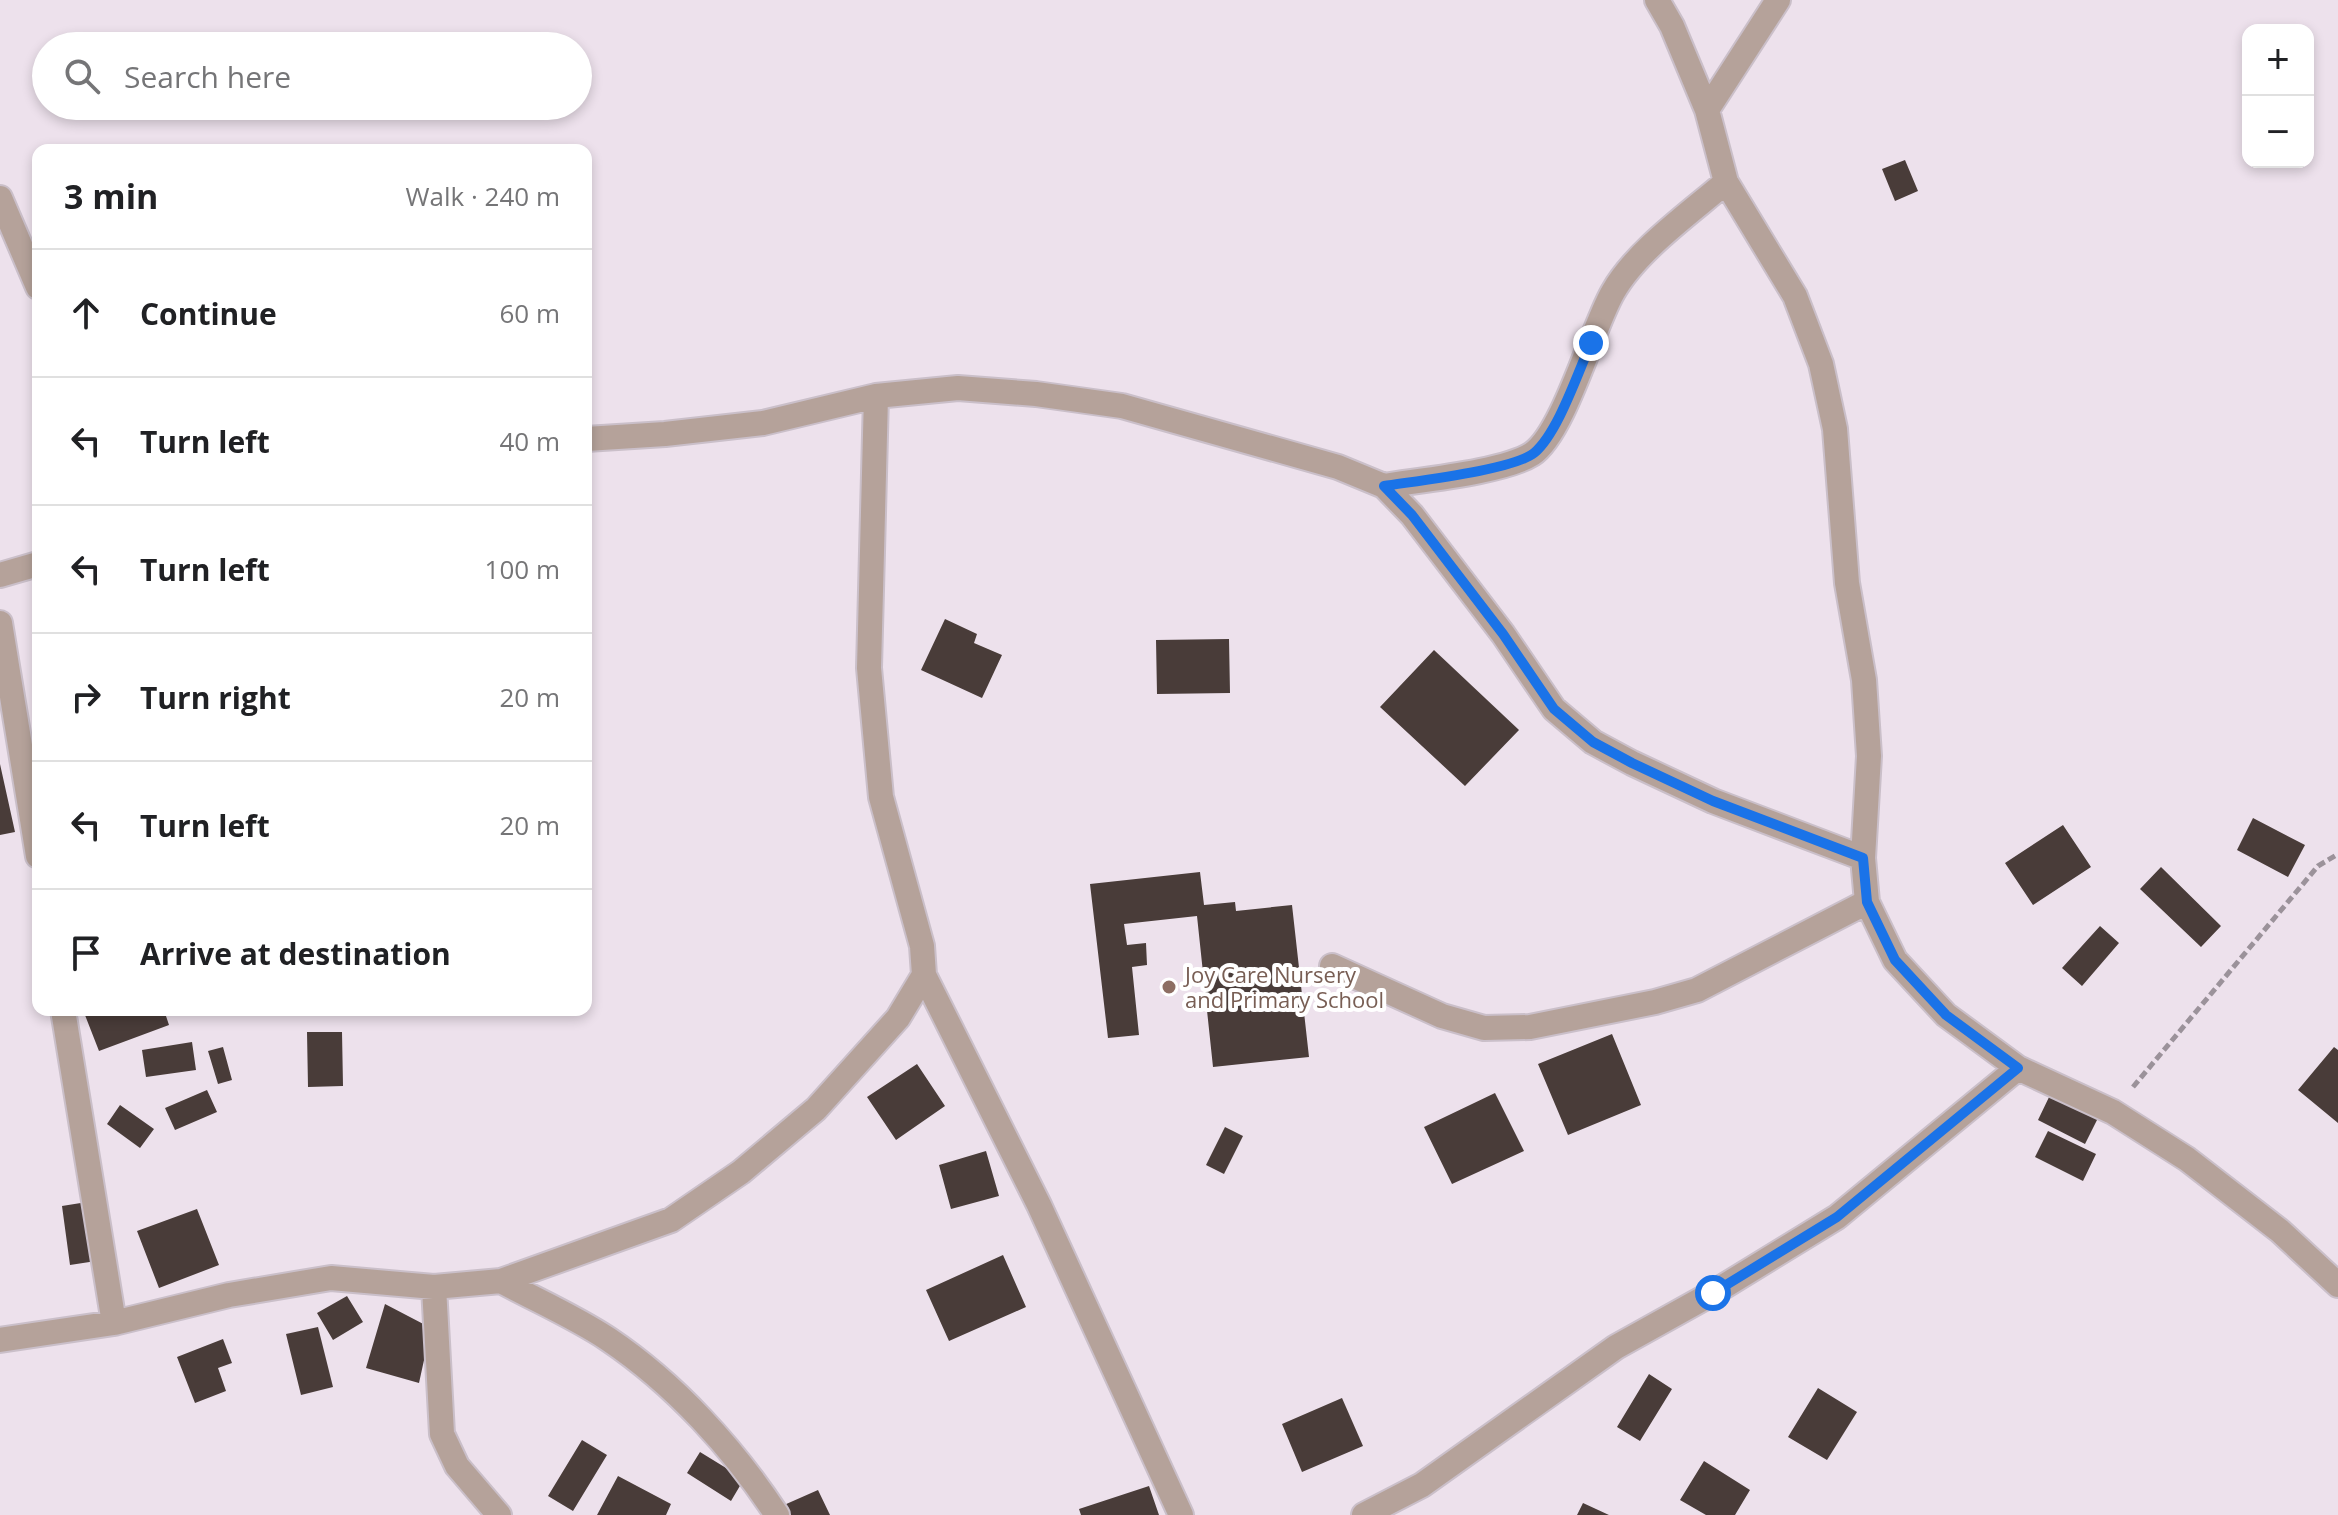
<!DOCTYPE html>
<meta charset="utf-8">
<style>
body{margin:0;font-family:"Open Sans",sans-serif;background:#f6f6f6;color:#202124}
.controls{position:absolute;right:24px;top:24px;display:grid;overflow:hidden;border-radius:16px;box-shadow:0 4px 12px #0003}
.controls button{width:72px;height:72px;display:grid;place-items:center;padding:0;border:0;border-bottom:2px solid #e0e0e0;background:#fff;color:#202124;font:40px sans-serif}
.stop{position:absolute;width:24px;height:24px;margin:-18px;border:6px solid #1a73e8;border-radius:50%;background:#fff}
.stop.end{background:#1a73e8;border-color:#fff;box-shadow:0 2px 8px #0008}
.list{margin:0;padding:0;list-style:none}
h2{display:flex;justify-content:space-between;align-items:center;height:104px;margin:0;padding:0 32px;font-size:34px}
h2 small{font-size:26px;font-weight:400;color:#757577}
.list li{display:grid;grid-template-columns:52px 1fr auto;gap:24px;align-items:center;box-sizing:border-box;height:128px;padding:0 32px;border-top:2px solid #e0e0e0}
.list b{display:block;font-size:30px;white-space:nowrap}
.list em{font-size:26px;font-style:normal;color:#757577}
.icon{flex:none;width:44px;height:44px;fill:none;stroke:currentColor;stroke-width:2;stroke-linecap:round;stroke-linejoin:round}
.map{position:relative;flex:none;width:2338px;height:1515px;overflow:hidden}
.search{position:absolute;background:#fff;box-shadow:0 4px 12px #0003;left:32px;top:32px;width:560px;height:88px;display:flex;align-items:center;gap:20px;box-sizing:border-box;padding:0 28px;border-radius:44px;color:#757577;font-size:30px}
.panel{position:absolute;background:#fff;box-shadow:0 4px 12px #0003;left:32px;top:144px;width:560px;height:872px;border-radius:16px}
.map>svg:first-child{display:block}
</style>
<div class="map">
<svg width="2338" height="1515" viewBox="0 0 2338 1515">
<rect width="100%" height="100%" fill="#ede1ec"/>
<!-- building -->
<path fill="#493c39" d="M 1905,160 L 1918,191 L 1895,201 L 1882,169 Z
M 945,619 L 977,634 L 974,643 L 1002,655 L 982,698 L 921,670 Z
M 1229,639 L 1230,693 L 1157,694 L 1156,640 Z
M 1434,650 L 1519,730 L 1465,786 L 1380,707 Z
M 0,764 L 15,832 L 0,835 Z
M 2253,818 L 2305,845 L 2288,877 L 2237,850 Z
M 2063,825 L 2091,867 L 2033,905 L 2005,863 Z
M 2161,867 L 2221,926 L 2201,947 L 2140,889 Z
M 1200,872 L 1204,905 L 1235,902 L 1236,911 L 1292,905 L 1309,1057 L 1213,1067 L 1197,916 L 1124,924 L 1127,945 L 1146,943 L 1147,965 L 1132,967 L 1139,1035 L 1108,1038 L 1090,884 Z
M 2100,926 L 2119,943 L 2082,986 L 2062,968 Z
M 83,1010 L 164,1010 L 169,1025 L 99,1051 Z
M 307,1032 L 342,1032 L 343,1086 L 308,1087 Z
M 1612,1034 L 1641,1105 L 1568,1135 L 1538,1064 Z
M 192,1042 L 196,1070 L 146,1077 L 142,1050 Z
M 223,1047 L 232,1080 L 218,1084 L 208,1051 Z
M 2334,1047 L 2338,1050 L 2338,1123 L 2298,1090 Z
M 917,1064 L 945,1106 L 896,1140 L 867,1097 Z
M 207,1090 L 217,1112 L 175,1130 L 165,1108 Z
M 1495,1093 L 1524,1151 L 1452,1184 L 1424,1127 Z
M 2051,1093 L 2098,1118 L 2085,1144 L 2038,1120 Z
M 120,1105 L 154,1129 L 140,1148 L 107,1124 Z
M 1225,1127 L 1243,1136 L 1224,1174 L 1206,1165 Z
M 2048,1131 L 2096,1154 L 2083,1181 L 2035,1157 Z
M 986,1151 L 999,1196 L 951,1209 L 939,1165 Z
M 87,1202 L 96,1261 L 70,1265 L 62,1206 Z
M 197,1209 L 219,1265 L 159,1288 L 137,1231 Z
M 1003,1255 L 1026,1307 L 949,1341 L 926,1290 Z
M 347,1296 L 363,1322 L 333,1340 L 317,1313 Z
M 385,1304 L 431,1328 L 419,1383 L 366,1368 Z
M 318,1327 L 333,1387 L 301,1395 L 286,1334 Z
M 223,1339 L 232,1363 L 218,1368 L 226,1391 L 195,1403 L 177,1357 Z
M 1649,1374 L 1672,1389 L 1640,1441 L 1617,1427 Z
M 1818,1388 L 1857,1412 L 1827,1460 L 1788,1437 Z
M 1342,1398 L 1363,1446 L 1302,1472 L 1282,1424 Z
M 582,1440 L 607,1455 L 573,1511 L 548,1496 Z
M 700,1452 L 744,1479 L 731,1501 L 687,1473 Z
M 1704,1461 L 1750,1490 L 1735,1515 L 1706,1515 L 1680,1500 Z
M 618,1476 L 671,1504 L 666,1515 L 597,1515 Z
M 1149,1486 L 1159,1515 L 1081,1515 L 1079,1509 Z
M 818,1490 L 830,1515 L 789,1515 L 784,1505 Z
M 1583,1503 L 1609,1515 L 1577,1515 Z"/>
<g fill="none" stroke-linecap="round" stroke-linejoin="round">
<!-- minor casing -->
<g stroke="#cabfc9" stroke-width="28">
<path id="minor" d="M 1657,0 L 1672,26 L 1707,110 L 1726,182 L 1795,296 L 1821,364 L 1835,429 L 1847,583 L 1864,680 L 1869,756 L 1863,858 L 1867,902 L 1895,960 L 1946,1015 L 2018,1068 L 2113,1112 L 2187,1159 L 2280,1231 L 2338,1285
M 1707,110 L 1778,0
M 0,198 L 38,287
M 586,439 L 665,434 L 763,423 L 876,396 L 958,388 L 1036,394 L 1122,406 L 1338,467 L 1384,486 L 1412,515 L 1503,634 L 1554,709 L 1593,742 L 1632,763 L 1713,801 L 1863,858
M 1384,486 C 1420,480 1504,472 1532,454 C 1564,433 1592,328 1613,292 C 1636,251 1690,213 1726,182
M 0,575 L 38,564
M 0,623 L 38,856
M 1332,966 L 1442,1016 L 1484,1028 L 1530,1027 L 1655,1002 L 1697,990 L 1867,902
M 924,975 L 1039,1205 L 1181,1515
M 63,1010 L 114,1323
M 501,1281 C 536,1300 575,1317 608,1339 C 675,1384 733,1448 777,1515
M 434,1287 L 442,1434 L 457,1466 L 499,1515
M 0,1340 L 114,1323 L 229,1295 L 331,1278 L 434,1287 L 501,1281 L 671,1220 L 741,1172 L 816,1109 L 898,1018 L 924,975 L 922,946 L 881,797 L 869,668 L 876,396
M 1364,1515 L 1422,1485 L 1616,1347 L 1713,1293 L 1837,1217 L 2018,1068"/>
</g>
<!-- path -->
<path stroke="#9b929a" stroke-width="5" stroke-dasharray="8 4" stroke-linecap="butt" d="M 2133,1087 L 2318,866 L 2338,854"/>
<!-- minor -->
<use href="#minor" stroke="#b5a29a" stroke-width="24"/>
</g>
<g fill="none" stroke-linecap="round" stroke-linejoin="round">
<!-- route -->
<path stroke="#1a73e8" stroke-width="10" d="M 1591,343 C 1578,372 1558,433 1534,453 C 1513,470 1415,481 1384,486 L 1412,515 L 1503,634 L 1554,709 L 1593,742 L 1632,763 L 1713,801 L 1863,858 L 1867,902 L 1895,960 L 1946,1015 L 2018,1068 L 1837,1217 L 1713,1293"/>
</g>
<!-- markers -->
<circle fill="#8d6e63" stroke="#fff" stroke-width="3" cx="1169" cy="987" r="8"/>
<g text-anchor="middle" dominant-baseline="central" stroke-width="8" stroke-linejoin="round" paint-order="stroke">
<!-- education labels -->
<g font-size="22" fill="#785e54" stroke="#fff" text-anchor="start">
<text x="1185" y="974">Joy Care Nursery<tspan x="1185" dy="25">and Primary School</tspan></text>
</g>
</g>
</svg>
<div class="controls">
<button>+</button>
<button>−</button>
</div>
<div class="stop" style="left:1713px;top:1293px"></div>
<div class="stop end" style="left:1591px;top:343px"></div>
<div class="search"><svg class="icon" aria-label="search" viewBox="0 0 24 24"><circle cx="10" cy="10" r="6"/><path d="M15 15l6 6"/></svg>Search here</div>
<section class="panel">
<h2>3 min<small>Walk · 240 m</small></h2>
<ul class="list">
<li><svg class="icon" aria-label="ahead" viewBox="0 0 24 24"><path d="M12 20V5M6 11l6-6 6 6"/></svg><div><b>Continue</b></div><em>60 m</em></li>
<li><svg class="icon" aria-label="left" viewBox="0 0 24 24"><path d="M17 20v-9H6M10 6l-5 5 5 5"/></svg><div><b>Turn left</b></div><em>40 m</em></li>
<li><svg class="icon" aria-label="left" viewBox="0 0 24 24"><path d="M17 20v-9H6M10 6l-5 5 5 5"/></svg><div><b>Turn left</b></div><em>100 m</em></li>
<li><svg class="icon" aria-label="right" viewBox="0 0 24 24"><path d="M7 20v-9h11M14 6l5 5-5 5"/></svg><div><b>Turn right</b></div><em>20 m</em></li>
<li><svg class="icon" aria-label="left" viewBox="0 0 24 24"><path d="M17 20v-9H6M10 6l-5 5 5 5"/></svg><div><b>Turn left</b></div><em>20 m</em></li>
<li><svg class="icon" aria-label="arrive" viewBox="0 0 24 24"><path d="M6 21V4h12l-3 4 3 4H6"/></svg><div><b>Arrive at destination</b></div></li>
</ul>
</section>
</div>
